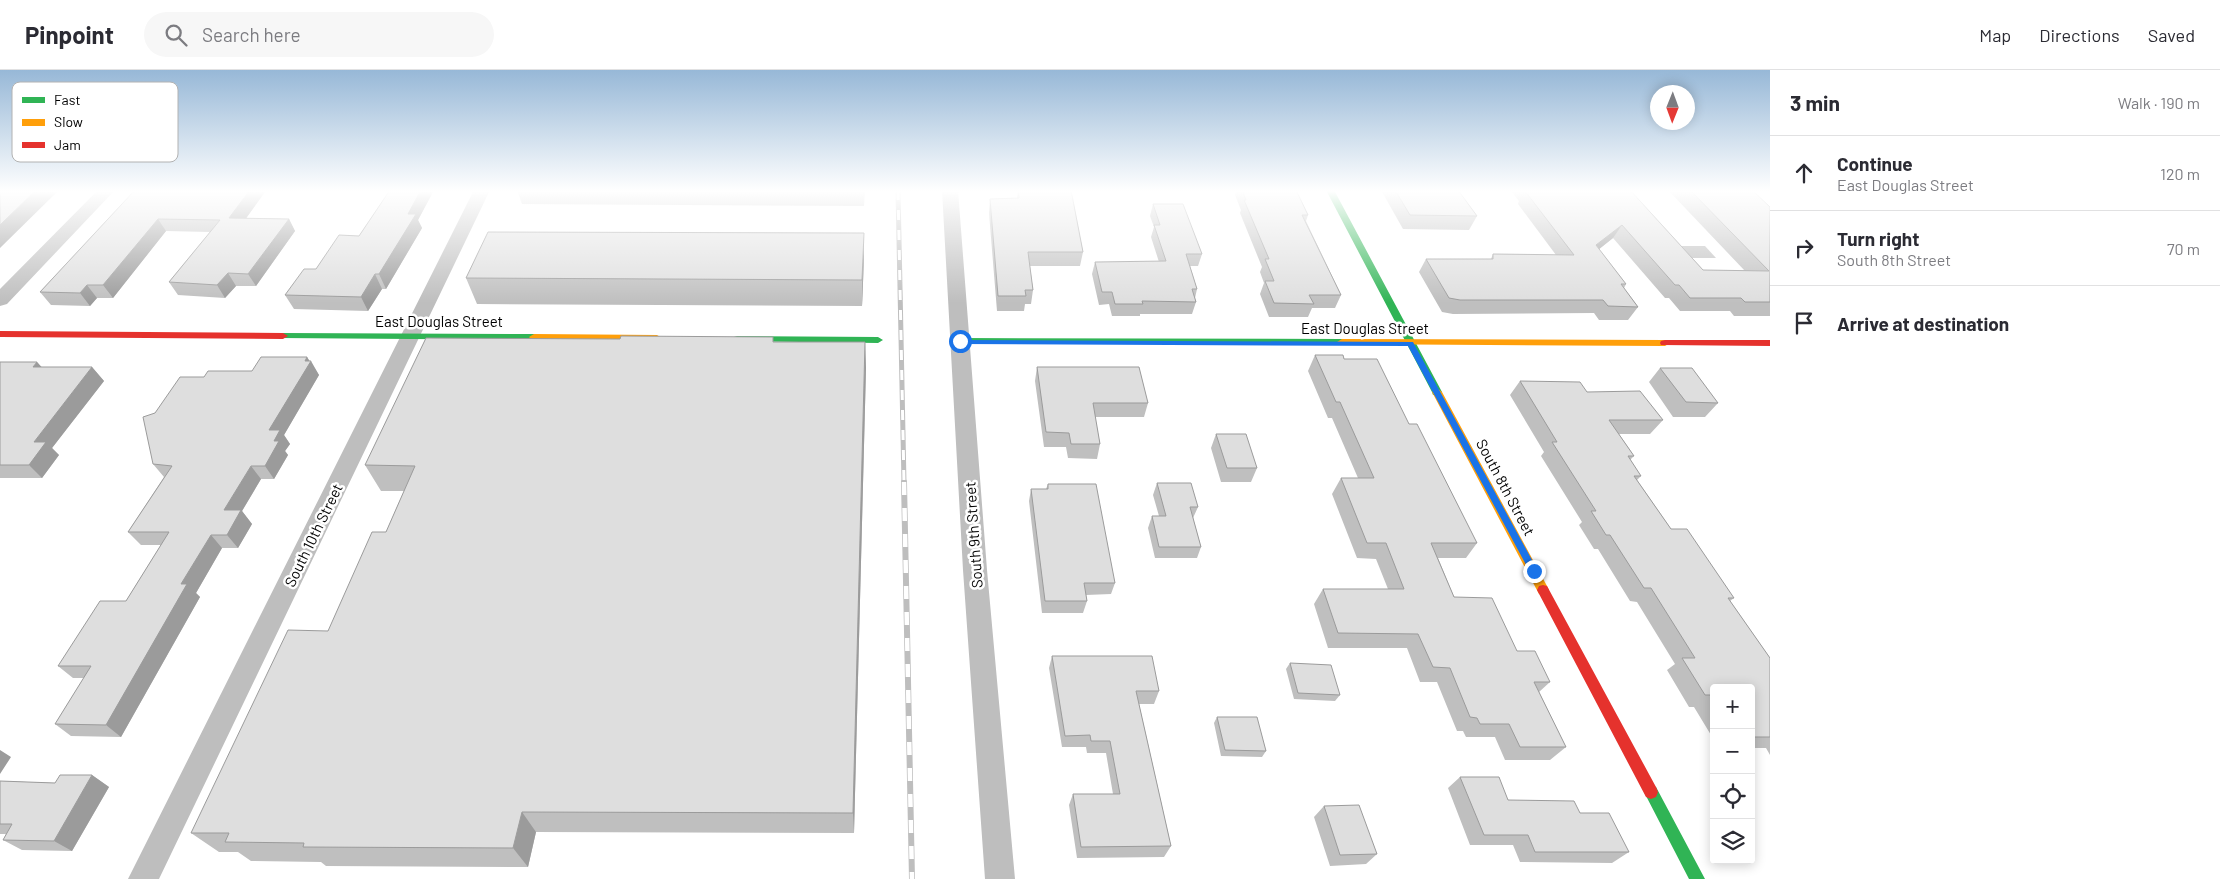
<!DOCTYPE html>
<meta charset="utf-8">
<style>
body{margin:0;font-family:Barlow,sans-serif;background:#f7f7f7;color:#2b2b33}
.controls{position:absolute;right:15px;bottom:15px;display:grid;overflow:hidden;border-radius:5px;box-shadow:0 2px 12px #0003}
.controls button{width:45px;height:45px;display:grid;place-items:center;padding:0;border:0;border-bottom:1px solid #e1e1e2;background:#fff;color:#2b2b33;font:25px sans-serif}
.compass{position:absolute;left:1650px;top:15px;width:45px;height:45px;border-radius:50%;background:#fff;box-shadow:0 2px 12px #0003;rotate:181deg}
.stop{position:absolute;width:15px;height:15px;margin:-11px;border:4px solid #1a73e8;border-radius:50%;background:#fff}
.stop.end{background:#1a73e8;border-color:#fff;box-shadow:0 1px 5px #0008}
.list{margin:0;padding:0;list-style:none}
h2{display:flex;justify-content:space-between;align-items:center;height:65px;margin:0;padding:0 20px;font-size:21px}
h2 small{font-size:16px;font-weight:400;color:#7c7c81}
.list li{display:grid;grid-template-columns:32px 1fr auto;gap:15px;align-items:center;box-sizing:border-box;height:75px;padding:0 20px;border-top:1px solid #e1e1e2}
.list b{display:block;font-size:19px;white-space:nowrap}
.list p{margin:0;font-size:16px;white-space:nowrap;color:#7c7c81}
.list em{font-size:16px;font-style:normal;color:#7c7c81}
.icon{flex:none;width:28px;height:28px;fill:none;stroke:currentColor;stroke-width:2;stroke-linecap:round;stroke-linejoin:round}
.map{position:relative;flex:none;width:1770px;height:809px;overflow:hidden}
header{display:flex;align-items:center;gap:30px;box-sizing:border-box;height:70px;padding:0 25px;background:#fff;border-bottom:1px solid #e1e1e2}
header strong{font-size:24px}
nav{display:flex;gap:28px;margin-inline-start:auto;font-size:18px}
.search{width:350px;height:45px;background:#f7f7f7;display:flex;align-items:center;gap:12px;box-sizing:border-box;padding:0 18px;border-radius:28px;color:#7c7c81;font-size:19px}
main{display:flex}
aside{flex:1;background:#fff}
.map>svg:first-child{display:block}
</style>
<header>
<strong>Pinpoint</strong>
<div class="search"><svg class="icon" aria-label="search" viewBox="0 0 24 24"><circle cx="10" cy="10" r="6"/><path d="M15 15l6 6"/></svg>Search here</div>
<nav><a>Map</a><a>Directions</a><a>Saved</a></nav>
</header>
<main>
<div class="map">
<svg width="1770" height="809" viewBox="0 0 1770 809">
<rect width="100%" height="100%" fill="#fff"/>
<!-- water -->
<path fill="#bdbdbd" d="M 1667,176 L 1705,176 L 1716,188 L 1677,188 Z"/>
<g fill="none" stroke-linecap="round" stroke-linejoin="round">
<!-- street -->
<path fill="#bebebe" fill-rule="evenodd" d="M 98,120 L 115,120 L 7,234 L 0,236 L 0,219 Z
M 474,120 L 490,120 L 159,809 L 128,809 Z
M 942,120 L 958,120 L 987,500 L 1015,809 L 985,809 L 963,500 Z"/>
<!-- fast -->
<path fill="#30b455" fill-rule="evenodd" d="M 1326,120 L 1334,120 L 1442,322 L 1441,325 L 1433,325 L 1432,322 Z
M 283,263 L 534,264 L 539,267 L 534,270 L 280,268 L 278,266 Z
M 737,266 L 878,267 L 883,270 L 878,273 L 734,271 L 732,269 L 734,267 Z
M 960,268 L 1342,269 L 1347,272 L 1342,275 L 957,273 L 955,271 Z
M 1651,715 L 1656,717 L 1705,809 L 1689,809 L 1644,722 L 1646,717 Z"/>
<!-- slow -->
<path fill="#ff9f0a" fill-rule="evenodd" d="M 534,264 L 657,265 L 662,268 L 657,271 L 531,269 L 529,267 Z
M 1342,269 L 1665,270 L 1670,273 L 1665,276 L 1338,274 L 1337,272 Z
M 1437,318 L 1442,322 L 1547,516 L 1549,520 L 1547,524 L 1543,525 L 1539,524 L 1432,322 Z"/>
<!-- jam -->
<path fill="#e5322d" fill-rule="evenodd" d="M 0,261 L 283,263 L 288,266 L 283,269 L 0,267 Z
M 1665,270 L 1770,270 L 1770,276 L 1661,275 L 1660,273 L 1661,271 Z
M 1543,515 L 1547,516 L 1656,717 L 1658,722 L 1656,727 L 1651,729 L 1646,727 L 1537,520 L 1539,516 Z"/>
<!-- rail-far1 casing -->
<g stroke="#bebebe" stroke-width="5">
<path id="rail-far1" d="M 898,120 L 904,413"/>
</g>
<!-- rail casing -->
<g stroke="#bebebe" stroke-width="6">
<path id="rail" d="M 904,412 L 912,809"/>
</g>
<!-- rail-far1 -->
<use href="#rail-far1" stroke="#fff" stroke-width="3" stroke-dasharray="10" stroke-linecap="butt"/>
<!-- rail -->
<use href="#rail" stroke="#fff" stroke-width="4.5" stroke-dasharray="13" stroke-linecap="butt"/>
</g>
<!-- wall -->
<path fill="#bfbfbf" d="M 135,120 L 265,122 L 246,148 L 289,149 L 295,161 L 256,216 L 236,216 L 225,228 L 178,225 L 169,212 L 210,162 L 166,161 L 113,228 L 97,228 L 90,236 L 51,235 L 40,222 Z
M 390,120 L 434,120 L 418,150 L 422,158 L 386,219 L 382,219 L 368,241 L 294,239 L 285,225 L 316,199 L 359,166 Z
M 517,120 L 865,120 L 864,136 L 522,134 Z
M 1018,120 L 1071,120 L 1083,182 L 1080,196 L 1030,196 L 1033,220 L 1031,234 L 1025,234 L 1024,241 L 997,241 L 989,143 L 990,129 L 1017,128 Z
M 1236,120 L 1296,120 L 1308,145 L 1306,151 L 1341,225 L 1335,238 L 1312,238 L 1308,247 L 1269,247 L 1260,224 L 1264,213 L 1260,202 L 1262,197 L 1240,143 L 1241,140 L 1235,125 Z
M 1381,120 L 1458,120 L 1477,146 L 1469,160 L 1403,159 Z
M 1513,120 L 1630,120 L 1703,200 L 1745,201 L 1668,120 L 1752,120 L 1770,137 L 1770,246 L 1734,246 L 1730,241 L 1680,241 L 1669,228 L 1665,228 L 1613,168 L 1599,179 L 1626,214 L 1624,218 L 1638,237 L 1628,250 L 1599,250 L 1594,243 L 1453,244 L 1442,242 L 1419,202 L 1426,189 L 1491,189 L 1493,184 L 1556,185 L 1518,134 L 1519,131 L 1512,122 Z
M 1153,134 L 1202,184 L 1198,196 L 1190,196 L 1197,219 L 1195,228 L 1196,232 L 1192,244 L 1140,244 L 1140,246 L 1112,246 L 1109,234 L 1099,235 L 1092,204 L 1095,192 L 1159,192 L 1151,167 L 1154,157 L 1150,146 Z
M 864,189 L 862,236 L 477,234 L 466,208 Z
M 774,272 L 865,272 L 866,298 L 854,763 L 536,762 L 528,797 L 326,796 L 321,792 L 251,791 L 238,782 L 219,782 L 191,763 L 328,561 L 386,462 L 404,421 L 381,421 L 365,395 Z
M 1315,285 L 1344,289 L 1409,354 L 1477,473 L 1466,488 L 1438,488 L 1454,527 L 1517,581 L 1550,612 L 1539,622 L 1566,677 L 1550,690 L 1505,690 L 1495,667 L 1466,667 L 1463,661 L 1457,661 L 1437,612 L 1420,612 L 1407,578 L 1328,578 L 1314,534 L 1323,519 L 1388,519 L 1376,489 L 1357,488 L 1332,424 L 1341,408 L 1358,408 L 1332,348 L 1328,348 L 1308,301 Z
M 307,287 L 319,305 L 284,365 L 290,374 L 285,381 L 288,385 L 274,409 L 261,409 L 242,441 L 252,454 L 238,478 L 222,478 L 196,523 L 200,527 L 121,667 L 71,666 L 55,654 L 84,608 L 73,608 L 58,596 L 126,531 L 161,475 L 141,475 L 128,462 L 164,407 L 153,394 L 155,343 L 204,307 L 252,301 Z
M 0,292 L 37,292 L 41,297 L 92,297 L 104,311 L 52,378 L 59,385 L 42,408 L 0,408 Z
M 1037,297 L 1148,333 L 1144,347 L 1095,347 L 1100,374 L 1097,389 L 1068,388 L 1066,377 L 1044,377 L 1035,311 Z
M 1660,298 L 1718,333 L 1705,347 L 1673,347 L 1649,312 Z
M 1520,311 L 1587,322 L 1663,350 L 1650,364 L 1619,364 L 1634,386 L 1630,390 L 1641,406 L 1637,410 L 1671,459 L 1734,528 L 1730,531 L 1770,588 L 1770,685 L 1766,678 L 1751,678 L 1751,618 L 1714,618 L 1714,670 L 1694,637 L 1689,637 L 1667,600 L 1675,594 L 1637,532 L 1630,531 L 1598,479 L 1594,479 L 1579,455 L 1582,452 L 1541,386 L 1544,382 L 1510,325 Z
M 1216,364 L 1257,398 L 1251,412 L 1221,412 L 1211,378 Z
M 1157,413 L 1198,437 L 1193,448 L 1201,477 L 1197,488 L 1155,488 L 1148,458 L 1152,446 L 1159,446 L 1153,425 Z
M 1048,414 L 1115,513 L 1111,524 L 1086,525 L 1087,531 L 1083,543 L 1042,543 L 1029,431 L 1031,419 L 1046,419 Z
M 1052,586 L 1159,621 L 1154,634 L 1139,634 L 1171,776 L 1164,787 L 1077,788 L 1069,735 L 1073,724 L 1113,724 L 1106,683 L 1087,683 L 1086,677 L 1062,677 L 1049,598 Z
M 1290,593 L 1340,625 L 1335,631 L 1294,629 L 1286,599 Z
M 1217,647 L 1266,681 L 1262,687 L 1221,686 L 1214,653 Z
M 92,705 L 109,717 L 72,781 L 22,780 L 3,770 L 6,764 L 0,764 L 0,711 L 55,713 Z
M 1460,707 L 1508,730 L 1580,743 L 1629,782 L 1612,793 L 1520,792 L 1513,775 L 1470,775 L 1448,718 Z
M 1324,736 L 1377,784 L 1366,794 L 1330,796 L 1314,747 Z"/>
<!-- shaded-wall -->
<path fill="#9b9b9b" d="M 36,120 L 59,120 L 0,178 L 0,155 Z
M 250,120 L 263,120 L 265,122 L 237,161 L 229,148 Z
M 421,120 L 434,120 L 418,150 L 422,158 L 386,219 L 379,204 L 408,144 Z
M 158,149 L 166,161 L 113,228 L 103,215 Z
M 289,149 L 295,161 L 256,216 L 248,204 Z
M 1622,155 L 1613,168 L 1588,188 L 1596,175 Z
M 864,163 L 864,189 L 862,236 L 862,210 Z
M 228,203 L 236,216 L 225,228 L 217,215 Z
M 375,204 L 382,219 L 368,241 L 361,227 Z
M 87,215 L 97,228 L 90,236 L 80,223 Z
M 865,272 L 866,298 L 854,763 L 853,743 Z
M 307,287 L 310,292 L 311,291 L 319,305 L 284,365 L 290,374 L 285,381 L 288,385 L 274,409 L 265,396 L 269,360 Z
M 37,292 L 49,305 L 33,297 Z
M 92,297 L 104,311 L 52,378 L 59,385 L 42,408 L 29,395 L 34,372 Z
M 251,396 L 261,409 L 242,441 L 252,454 L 238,478 L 227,465 L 224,440 Z
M 211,465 L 222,478 L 196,523 L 200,527 L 121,667 L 106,655 L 181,514 Z
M 0,680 L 11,687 L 0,704 Z
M 92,705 L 109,717 L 72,781 L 54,771 Z
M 522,742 L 536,762 L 528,797 L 513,778 Z"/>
<!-- building -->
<path fill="#dedede" stroke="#9b9b9b" d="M 0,120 L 36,120 L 0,155 Z
M 135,120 L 250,120 L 229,148 L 289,149 L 248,204 L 228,203 L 217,215 L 169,212 L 220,150 L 158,149 L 103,215 L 87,215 L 80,223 L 40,222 Z
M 390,120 L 421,120 L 408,144 L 416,144 L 379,204 L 375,204 L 361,227 L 285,225 L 304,199 L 316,199 L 339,165 L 359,166 Z
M 1018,120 L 1071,120 L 1083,182 L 1028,182 L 1033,220 L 1025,220 L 1026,226 L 998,226 L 990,129 L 1019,128 Z
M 1242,120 L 1296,120 L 1308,145 L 1302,145 L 1341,225 L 1309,225 L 1314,234 L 1274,233 L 1265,211 L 1274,211 L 1265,189 L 1269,189 L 1244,130 L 1246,130 Z
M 1395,120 L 1458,120 L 1477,146 L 1410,145 Z
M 1528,120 L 1630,120 L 1703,200 L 1769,201 L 1690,120 L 1752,120 L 1770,137 L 1770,232 L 1745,232 L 1741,228 L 1690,228 L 1679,215 L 1675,215 L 1622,155 L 1596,175 L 1626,214 L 1621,214 L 1638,237 L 1608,236 L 1603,230 L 1460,230 L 1449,228 L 1426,189 L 1493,189 L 1493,184 L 1574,185 L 1525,121 L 1529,121 Z
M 1153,134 L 1183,134 L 1202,184 L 1186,184 L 1197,219 L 1192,219 L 1196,232 L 1142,231 L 1143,234 L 1115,234 L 1112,222 L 1102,222 L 1095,192 L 1166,191 L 1154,155 L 1160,155 Z
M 488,162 L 864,163 L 862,210 L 466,208 Z
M 621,266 L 773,267 L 773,272 L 865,272 L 853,743 L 522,742 L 513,778 L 303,777 L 304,773 L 225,772 L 229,763 L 191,763 L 288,560 L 328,561 L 372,462 L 386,462 L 415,396 L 365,395 L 426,268 L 620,269 Z
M 1315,285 L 1343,285 L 1344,289 L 1377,289 L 1409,354 L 1417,354 L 1477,473 L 1431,473 L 1454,527 L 1492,528 L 1517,581 L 1535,581 L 1550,612 L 1534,612 L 1566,677 L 1520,677 L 1509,654 L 1480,654 L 1477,648 L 1470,647 L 1450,598 L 1433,597 L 1418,564 L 1338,563 L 1323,519 L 1404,519 L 1386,473 L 1367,473 L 1341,408 L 1374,408 L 1340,332 L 1336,332 Z
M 261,287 L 307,287 L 305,291 L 311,291 L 269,360 L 280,360 L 274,371 L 279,371 L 265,396 L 251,396 L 224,440 L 241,440 L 227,465 L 211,465 L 181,514 L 187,514 L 106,655 L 55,654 L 91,596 L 58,596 L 100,531 L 126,531 L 169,462 L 128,462 L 172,396 L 153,394 L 143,347 L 155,343 L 180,307 L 204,307 L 208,301 L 252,301 Z
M 0,292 L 37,292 L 33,297 L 92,297 L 34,372 L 46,372 L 29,395 L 0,395 Z
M 1037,297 L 1139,297 L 1148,333 L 1093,333 L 1100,374 L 1071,374 L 1069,363 L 1046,362 Z
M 1660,298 L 1692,298 L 1718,333 L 1686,332 Z
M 1520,311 L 1580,312 L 1587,322 L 1640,321 L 1663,350 L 1609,350 L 1634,386 L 1628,386 L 1641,406 L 1634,406 L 1671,459 L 1687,459 L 1734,528 L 1728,528 L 1770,588 L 1770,667 L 1751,667 L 1751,618 L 1714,618 L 1714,631 L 1710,625 L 1705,625 L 1682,588 L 1695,588 L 1651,518 L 1644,518 L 1610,465 L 1606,465 L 1591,441 L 1596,441 L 1552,372 L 1557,372 Z
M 1216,364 L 1246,364 L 1257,398 L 1227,398 Z
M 1157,413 L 1191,413 L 1198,437 L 1190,437 L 1201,477 L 1159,477 L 1152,446 L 1166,446 Z
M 1048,414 L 1096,414 L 1115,513 L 1084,513 L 1087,531 L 1045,531 L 1031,419 L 1048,419 Z
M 1052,586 L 1152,586 L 1159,621 L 1136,621 L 1171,776 L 1081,777 L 1073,724 L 1120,724 L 1110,671 L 1091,671 L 1090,665 L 1065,666 Z
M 1290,593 L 1331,595 L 1340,625 L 1298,623 Z
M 1217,647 L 1257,647 L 1266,681 L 1225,680 Z
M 60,705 L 92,705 L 54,771 L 3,770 L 12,754 L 0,754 L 0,711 L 55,713 Z
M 1460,707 L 1499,707 L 1508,730 L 1574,731 L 1580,743 L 1609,743 L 1629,782 L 1535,782 L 1528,765 L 1484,765 Z
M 1359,735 L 1377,784 L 1340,785 L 1324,736 Z"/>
<!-- sky -->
<linearGradient id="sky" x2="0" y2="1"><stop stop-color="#97b8d7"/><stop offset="0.52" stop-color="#fff"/><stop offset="1" stop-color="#fff" stop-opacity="0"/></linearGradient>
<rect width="1770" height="233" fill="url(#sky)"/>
<!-- route -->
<path fill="#1a73e8" d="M 957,270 L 1413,272 L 1538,501 L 1537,504 L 1531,504 L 1408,276 L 960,274 L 956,271 Z"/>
<g text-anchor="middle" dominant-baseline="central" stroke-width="5" stroke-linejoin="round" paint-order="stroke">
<!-- street labels -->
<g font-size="15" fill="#000" stroke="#fff">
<text x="439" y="251">East Douglas Street</text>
<text x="1365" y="258">East Douglas Street</text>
<text transform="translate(1506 417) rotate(62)">South 8th Street</text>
<text transform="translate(313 465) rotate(-64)">South 10th Street</text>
<text transform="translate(973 465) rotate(-94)">South 9th Street</text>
</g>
</g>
<!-- legend -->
<rect x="12" y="12" width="166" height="80" rx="8" fill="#fff" stroke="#b2b2b2" stroke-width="1"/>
<rect x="22" y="27" width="23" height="6" fill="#30b455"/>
<rect x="22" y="49" width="23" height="7" fill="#ff9f0a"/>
<rect x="22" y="72" width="23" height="6" fill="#e5322d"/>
<g font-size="14" fill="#000">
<text x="54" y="35">Fast</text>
<text x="54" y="57">Slow</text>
<text x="54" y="80">Jam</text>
</g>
</svg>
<div class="controls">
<button>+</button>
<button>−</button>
<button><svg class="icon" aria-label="locate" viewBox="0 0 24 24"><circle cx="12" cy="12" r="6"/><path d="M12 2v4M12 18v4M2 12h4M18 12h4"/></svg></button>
<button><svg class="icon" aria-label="layers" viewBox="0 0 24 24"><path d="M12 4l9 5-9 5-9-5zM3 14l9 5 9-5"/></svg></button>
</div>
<svg class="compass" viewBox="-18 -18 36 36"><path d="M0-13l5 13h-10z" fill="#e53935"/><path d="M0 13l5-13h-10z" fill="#7c7c81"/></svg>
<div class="stop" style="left:960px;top:271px"></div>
<div class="stop end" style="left:1534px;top:501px"></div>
</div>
<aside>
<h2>3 min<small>Walk · 190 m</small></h2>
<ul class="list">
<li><svg class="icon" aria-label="ahead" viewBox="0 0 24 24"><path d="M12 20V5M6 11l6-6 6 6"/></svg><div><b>Continue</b><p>East Douglas Street</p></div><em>120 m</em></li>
<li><svg class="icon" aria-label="right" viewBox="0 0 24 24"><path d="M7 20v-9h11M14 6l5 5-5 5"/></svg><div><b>Turn right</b><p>South 8th Street</p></div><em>70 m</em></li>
<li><svg class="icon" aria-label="arrive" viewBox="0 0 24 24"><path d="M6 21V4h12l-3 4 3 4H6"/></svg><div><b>Arrive at destination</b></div></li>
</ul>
</aside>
</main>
